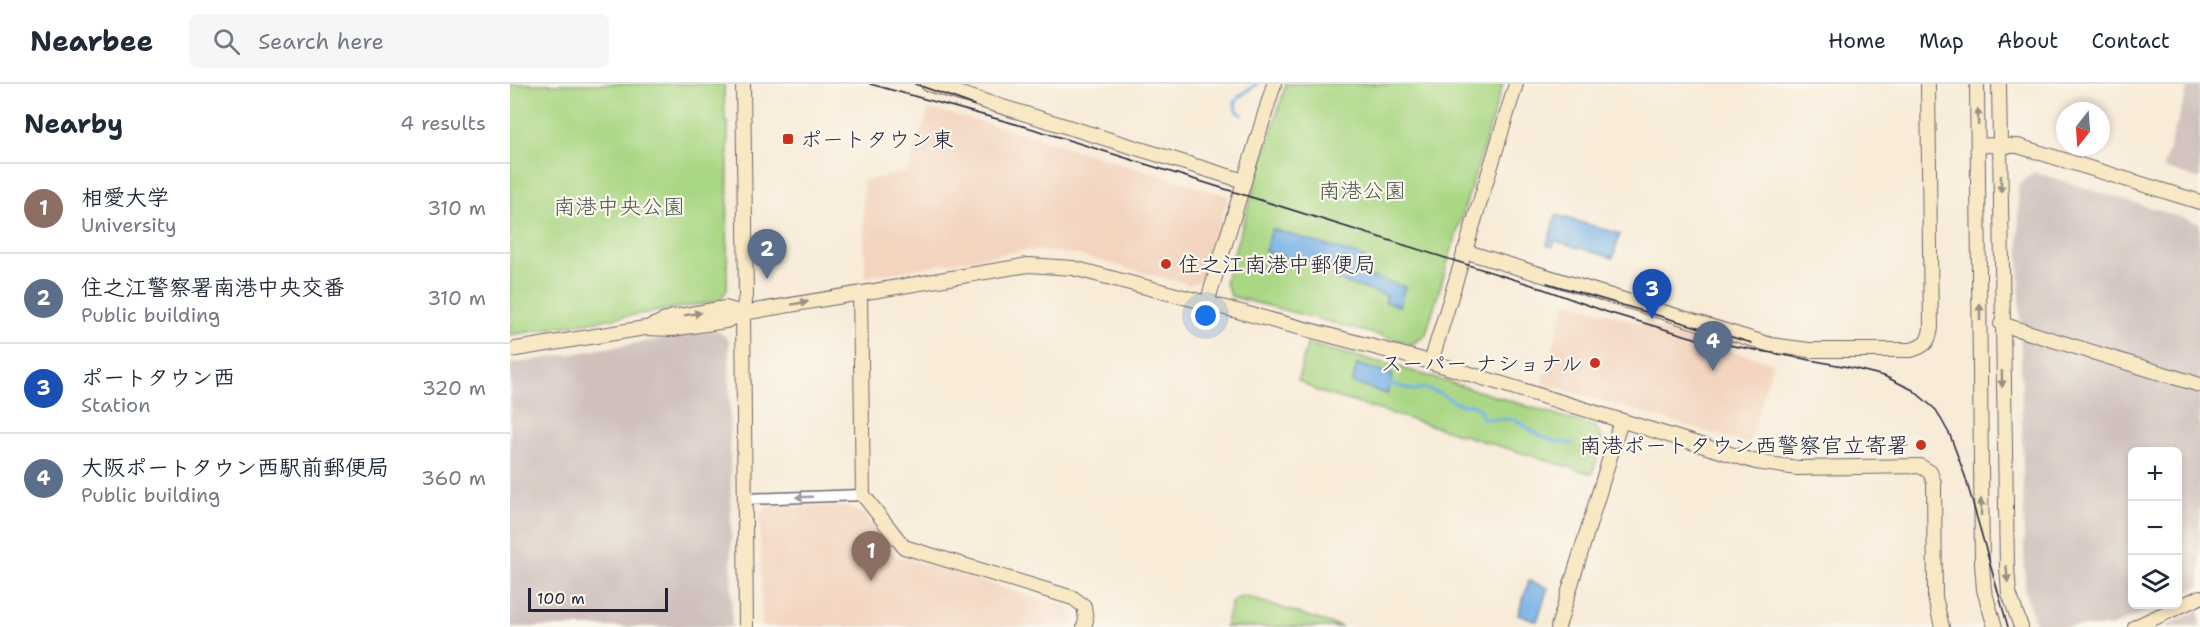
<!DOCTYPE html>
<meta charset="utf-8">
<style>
body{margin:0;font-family:"Shantell Sans","Klee One",sans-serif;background:#f6f6f7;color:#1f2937}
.controls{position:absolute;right:18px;bottom:18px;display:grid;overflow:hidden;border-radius:9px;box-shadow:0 3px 9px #0003}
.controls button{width:54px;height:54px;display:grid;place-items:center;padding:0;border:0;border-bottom:2px solid #e0e1e3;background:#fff;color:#1f2937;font:30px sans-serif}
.compass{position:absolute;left:1546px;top:18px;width:54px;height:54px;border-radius:50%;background:#fff;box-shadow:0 3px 9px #0003;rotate:197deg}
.scale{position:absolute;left:18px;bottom:15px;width:140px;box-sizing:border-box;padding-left:6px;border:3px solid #22223b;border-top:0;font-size:16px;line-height:21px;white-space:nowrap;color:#22223b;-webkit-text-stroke:4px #fbf7ec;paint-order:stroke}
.you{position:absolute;left:696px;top:232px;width:21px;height:21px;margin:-15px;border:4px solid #fff;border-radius:50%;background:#1a73e8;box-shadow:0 0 0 9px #1a73e833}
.badge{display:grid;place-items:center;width:39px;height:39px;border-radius:50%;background:#0f766e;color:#fff;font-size:20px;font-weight:700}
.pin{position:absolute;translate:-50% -50px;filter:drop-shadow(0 2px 3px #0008)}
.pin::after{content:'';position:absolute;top:32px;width:21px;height:18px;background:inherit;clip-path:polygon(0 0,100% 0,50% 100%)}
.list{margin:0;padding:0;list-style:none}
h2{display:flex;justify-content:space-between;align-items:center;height:78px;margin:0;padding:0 24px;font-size:26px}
h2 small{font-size:20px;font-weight:400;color:#747a83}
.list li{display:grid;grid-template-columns:39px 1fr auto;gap:18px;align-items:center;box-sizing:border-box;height:90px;padding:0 24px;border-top:2px solid #e0e1e3}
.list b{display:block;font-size:22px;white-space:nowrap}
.list p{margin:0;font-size:20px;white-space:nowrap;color:#747a83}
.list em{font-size:20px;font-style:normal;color:#747a83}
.icon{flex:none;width:33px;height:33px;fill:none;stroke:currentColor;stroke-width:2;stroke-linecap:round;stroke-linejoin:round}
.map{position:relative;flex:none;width:1690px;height:543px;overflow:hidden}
header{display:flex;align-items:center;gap:36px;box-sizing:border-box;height:84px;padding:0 30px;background:#fff;border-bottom:2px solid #e0e1e3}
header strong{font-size:28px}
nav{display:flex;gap:33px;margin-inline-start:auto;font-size:21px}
.search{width:420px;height:54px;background:#f6f6f7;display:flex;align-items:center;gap:15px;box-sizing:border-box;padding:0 21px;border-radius:9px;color:#747a83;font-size:22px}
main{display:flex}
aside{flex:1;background:#fff}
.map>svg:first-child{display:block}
</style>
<header>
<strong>Nearbee</strong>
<div class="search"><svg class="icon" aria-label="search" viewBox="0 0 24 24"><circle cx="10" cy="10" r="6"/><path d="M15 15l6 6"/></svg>Search here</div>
<nav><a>Home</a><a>Map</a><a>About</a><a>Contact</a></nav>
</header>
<main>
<aside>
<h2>Nearby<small>4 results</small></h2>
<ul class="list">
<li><span class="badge" style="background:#8d6e63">1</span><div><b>相愛大学</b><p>University</p></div><em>310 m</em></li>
<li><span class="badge" style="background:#5c6f8a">2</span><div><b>住之江警察署南港中央交番</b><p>Public building</p></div><em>310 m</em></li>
<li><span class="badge" style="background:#1a4fb4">3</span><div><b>ポートタウン西</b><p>Station</p></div><em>320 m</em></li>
<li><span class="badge" style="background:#5c6f8a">4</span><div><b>大阪ポートタウン西駅前郵便局</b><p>Public building</p></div><em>360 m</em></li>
</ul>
</aside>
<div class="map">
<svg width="1690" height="543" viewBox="0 0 1690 543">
<rect width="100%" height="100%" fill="#fbf7ec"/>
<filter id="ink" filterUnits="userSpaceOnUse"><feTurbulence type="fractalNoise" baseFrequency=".0167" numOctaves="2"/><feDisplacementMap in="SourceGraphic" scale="12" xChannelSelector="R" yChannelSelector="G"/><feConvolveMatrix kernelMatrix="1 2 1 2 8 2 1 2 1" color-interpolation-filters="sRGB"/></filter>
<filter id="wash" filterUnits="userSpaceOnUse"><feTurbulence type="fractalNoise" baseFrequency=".008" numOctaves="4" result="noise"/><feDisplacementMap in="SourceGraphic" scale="24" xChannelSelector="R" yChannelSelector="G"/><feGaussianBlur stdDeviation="1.35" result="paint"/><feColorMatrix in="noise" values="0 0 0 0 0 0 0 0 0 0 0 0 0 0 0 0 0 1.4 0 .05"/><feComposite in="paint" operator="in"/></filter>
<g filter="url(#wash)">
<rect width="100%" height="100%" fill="#f8ebd8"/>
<!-- built -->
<path fill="#f3d4bf" d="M 419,25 L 472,38 L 718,112 L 693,194 L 681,201 L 564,170 L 517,166 L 355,193 L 353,97 L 397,88 Z
M 1056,217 L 1263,279 L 1239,360 L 1032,299 Z
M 260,422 L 338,423 L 355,431 L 385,471 L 557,523 L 566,536 L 564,543 L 252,543 L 250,431 Z"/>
<!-- industrial -->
<path fill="#cfc0bb" d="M 1679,0 L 1690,0 L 1690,95 L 1653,84 Z
M 1524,88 L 1690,139 L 1690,502 L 1668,512 L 1668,368 L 1622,368 L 1622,520 L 1650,521 L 1600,543 L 1526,543 L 1515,507 L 1508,101 Z
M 207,246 L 219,256 L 222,543 L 0,543 L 0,280 Z
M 1690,526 L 1690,543 L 1653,543 Z"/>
<!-- green -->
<path fill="#aad784" stroke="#667c60" stroke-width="1.5" d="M 0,0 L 214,0 L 215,38 L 218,39 L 217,206 L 209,217 L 0,251 Z
M 776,0 L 993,0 L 915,252 L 902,260 L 721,212 L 715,198 Z
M 797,260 L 892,284 L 1086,343 L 1093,357 L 1082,390 L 807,307 L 788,296 Z
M 734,512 L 832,543 L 715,543 L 722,517 Z"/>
<!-- water -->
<path fill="#76b1e7" stroke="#4c6a91" stroke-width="1.5" d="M 1046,131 L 1110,150 L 1103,174 L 1045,157 L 1043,163 L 1037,161 Z
M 762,145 L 854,173 L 849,189 L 895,203 L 889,222 L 875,218 L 877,212 L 824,195 L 826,186 L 802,179 L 801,181 L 755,167 Z
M 847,280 L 883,291 L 877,310 L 842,299 Z
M 1019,497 L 1038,504 L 1027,537 L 1008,531 Z"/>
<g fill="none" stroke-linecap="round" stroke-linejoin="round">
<!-- stream -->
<path stroke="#76b1e7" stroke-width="3" d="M 732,31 L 726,26 L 725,19 L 730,12 L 747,0
M 880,300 L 904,306 L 914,304 L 929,309 L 945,318 L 953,321 L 962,320 L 971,327 L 972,334 C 980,336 994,334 1004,336 C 1012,338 1017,344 1024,348 C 1036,356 1050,359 1064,360"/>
</g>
</g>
<g filter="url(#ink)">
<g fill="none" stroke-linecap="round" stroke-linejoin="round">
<!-- street casing -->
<g stroke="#6d6872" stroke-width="13">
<path id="street" d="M 235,415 L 353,411"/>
</g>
<!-- secondary casing -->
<g stroke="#6d6872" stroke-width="16">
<path id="secondary" d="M 233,0 L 236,211 L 233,229 L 236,543
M 418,0 L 734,97
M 1467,0 L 1472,480 L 1474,506 L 1485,543
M 1489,0 L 1497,483 L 1499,509 L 1511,543
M 1469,61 L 1508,62 L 1690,118
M 954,167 L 1261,261 L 1299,266 L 1401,266 C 1415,262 1419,258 1421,244 L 1418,0
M 350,209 L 353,411 L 394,463 L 563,514 L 574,522 L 576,536 L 574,543
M 697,219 L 764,0
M 1491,240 L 1690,301
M 139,243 L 163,233 L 215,224 L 233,229
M 0,266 L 135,244 L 162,245 L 216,237 L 233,229 L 518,181 L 563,184 L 921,278 L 1246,378 L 1287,384 L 1410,382 L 1420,388 L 1424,399 L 1425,513 L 1432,543
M 921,278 L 1006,0
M 1048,543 L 1111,337
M 1625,543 L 1690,513"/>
</g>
<!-- street -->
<use href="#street" stroke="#fff" stroke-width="10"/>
<!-- secondary -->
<use href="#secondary" stroke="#f8e8c3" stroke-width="14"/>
<!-- tram -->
<path stroke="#22223b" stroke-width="1.5" d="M 360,0 L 520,44 L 1022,201 L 1097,228 L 1191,256 L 1338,283 L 1374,292 L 1403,306 L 1426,326 L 1440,351 L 1455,392 L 1498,543
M 405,0 L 464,21
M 1037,199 L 1242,259"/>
</g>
<!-- one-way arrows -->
<defs><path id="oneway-solid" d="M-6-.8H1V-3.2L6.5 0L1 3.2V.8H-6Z" transform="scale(1.5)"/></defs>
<g fill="#988f86">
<use href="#oneway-solid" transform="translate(1468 33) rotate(-91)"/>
<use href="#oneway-solid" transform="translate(1491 100) rotate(90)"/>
<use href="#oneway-solid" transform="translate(290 219) rotate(-10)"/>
<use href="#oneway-solid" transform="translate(1470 228) rotate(-90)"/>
<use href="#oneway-solid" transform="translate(183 230) rotate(-9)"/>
<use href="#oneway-solid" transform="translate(1492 295) rotate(89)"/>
<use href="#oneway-solid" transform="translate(1471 423) rotate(-90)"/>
<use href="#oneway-solid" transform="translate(1497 490) rotate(85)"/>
</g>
<use fill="#9c9ca7" href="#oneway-solid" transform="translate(294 413) rotate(178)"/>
</g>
<!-- markers -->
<g fill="#c8321e" stroke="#fbf7ec" stroke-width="2">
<rect x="272" y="49" width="12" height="12" rx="3"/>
<circle cx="656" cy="180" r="6"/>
<circle cx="1085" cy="279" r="6"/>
<circle cx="1411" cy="361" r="6"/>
</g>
<g text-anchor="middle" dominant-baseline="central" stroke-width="4.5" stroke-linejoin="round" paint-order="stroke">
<!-- poi labels -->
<g font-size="22" fill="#22223b" stroke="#fbf7ec" text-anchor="start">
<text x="290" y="55">ポートタウン東</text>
<text x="668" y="180">住之江南港中郵便局</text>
<text x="1073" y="279" text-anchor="end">スーパー ナショナル</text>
<text x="1399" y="361" text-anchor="end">南港ポートタウン西警察官立寄署</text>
</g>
<!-- park labels -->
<g font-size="22" fill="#4b5851" stroke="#fbf7ec">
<text x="852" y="106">南港公園</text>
<text x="109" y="122">南港中央公園</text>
</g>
</g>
</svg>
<div class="controls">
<button>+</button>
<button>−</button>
<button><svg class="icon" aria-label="layers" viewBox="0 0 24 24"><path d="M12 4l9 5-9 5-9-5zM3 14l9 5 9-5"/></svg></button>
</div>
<svg class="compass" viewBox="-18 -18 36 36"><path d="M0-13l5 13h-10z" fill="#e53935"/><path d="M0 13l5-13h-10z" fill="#747a83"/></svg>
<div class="scale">100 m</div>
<div class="you"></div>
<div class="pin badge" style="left:361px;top:497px;background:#8d6e63">1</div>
<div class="pin badge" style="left:257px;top:195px;background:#5c6f8a">2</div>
<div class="pin badge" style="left:1142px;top:235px;background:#1a4fb4">3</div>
<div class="pin badge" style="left:1203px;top:287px;background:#5c6f8a">4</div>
</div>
</main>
